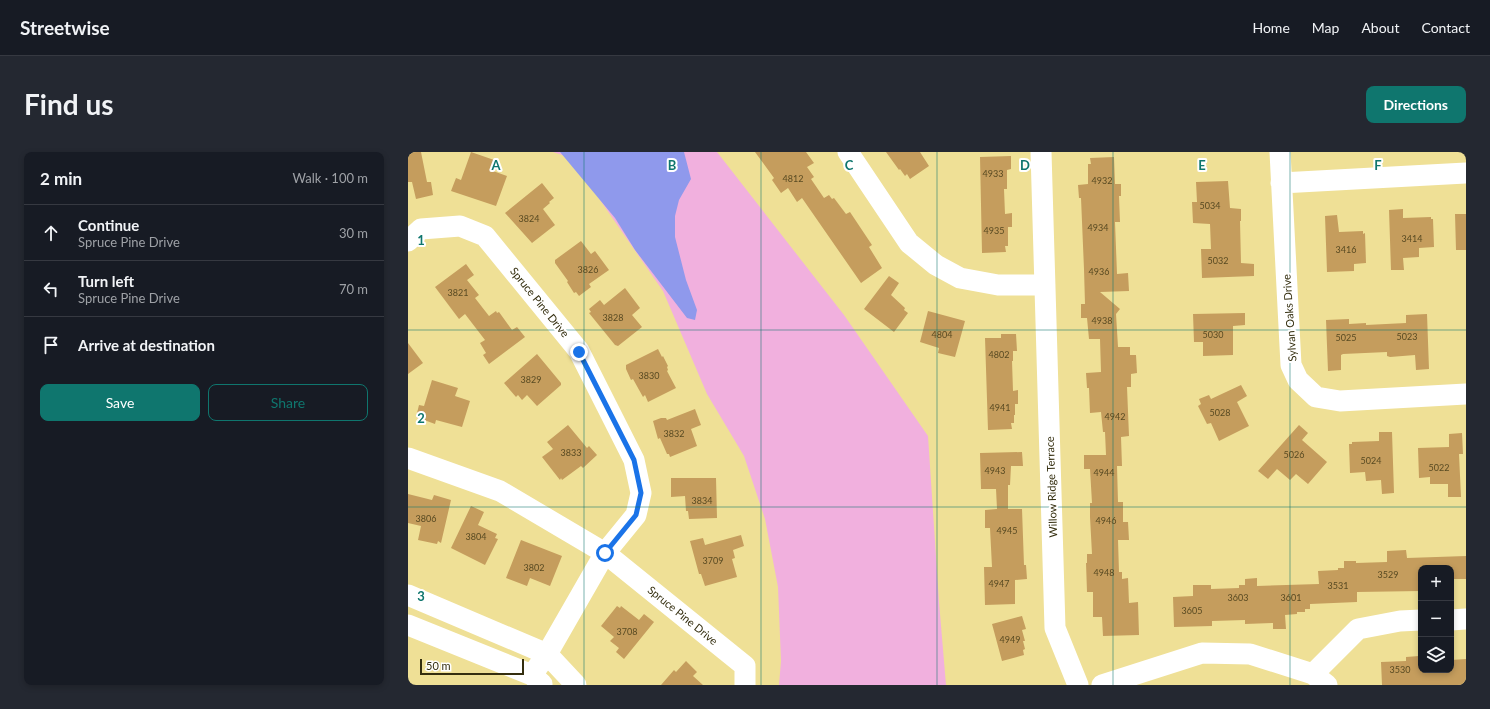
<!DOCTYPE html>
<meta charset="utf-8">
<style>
body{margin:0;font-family:Lato,sans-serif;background:#242831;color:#f1f3f6}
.controls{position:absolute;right:12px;bottom:12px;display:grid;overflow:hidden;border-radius:8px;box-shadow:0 2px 6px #0003}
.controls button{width:36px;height:36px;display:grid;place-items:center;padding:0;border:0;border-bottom:1px solid #363941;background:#171b24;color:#f1f3f6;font:20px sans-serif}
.scale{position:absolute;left:12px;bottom:10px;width:104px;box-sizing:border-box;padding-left:4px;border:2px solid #342e0f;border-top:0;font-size:11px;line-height:14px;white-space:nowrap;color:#342e0f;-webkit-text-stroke:3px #fff;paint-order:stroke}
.stop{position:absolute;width:12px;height:12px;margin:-9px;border:3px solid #1a73e8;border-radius:50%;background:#fff}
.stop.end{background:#1a73e8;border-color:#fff;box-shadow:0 1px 4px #0008}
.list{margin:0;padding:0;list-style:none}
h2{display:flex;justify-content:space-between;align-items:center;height:52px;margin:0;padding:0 16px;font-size:17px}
h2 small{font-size:13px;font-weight:400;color:#9ea1a6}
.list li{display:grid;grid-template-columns:26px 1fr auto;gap:12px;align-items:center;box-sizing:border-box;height:56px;padding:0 16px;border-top:1px solid #363941}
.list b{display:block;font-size:15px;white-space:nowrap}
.list p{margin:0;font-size:13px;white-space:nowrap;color:#9ea1a6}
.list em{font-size:13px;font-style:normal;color:#9ea1a6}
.actions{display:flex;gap:8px;padding:12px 16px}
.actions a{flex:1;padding:9px 0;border:1px solid #0f766e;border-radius:8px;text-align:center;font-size:14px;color:#0f766e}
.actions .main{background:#0f766e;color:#fff}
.icon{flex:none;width:22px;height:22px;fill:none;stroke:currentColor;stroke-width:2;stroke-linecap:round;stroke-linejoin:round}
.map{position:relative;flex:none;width:1058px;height:533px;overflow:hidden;border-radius:8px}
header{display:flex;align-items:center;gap:24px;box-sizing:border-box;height:56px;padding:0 20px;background:#171b24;border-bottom:1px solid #363941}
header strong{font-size:19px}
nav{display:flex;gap:22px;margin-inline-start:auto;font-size:14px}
.intro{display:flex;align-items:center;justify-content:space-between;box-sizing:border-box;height:96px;padding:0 24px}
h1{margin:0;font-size:28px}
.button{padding:10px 18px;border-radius:8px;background:#0f766e;color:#fff;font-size:14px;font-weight:700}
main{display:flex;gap:24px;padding:0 24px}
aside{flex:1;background:#171b24;border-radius:8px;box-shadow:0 2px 6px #0003}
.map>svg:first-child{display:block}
</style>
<header>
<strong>Streetwise</strong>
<nav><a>Home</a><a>Map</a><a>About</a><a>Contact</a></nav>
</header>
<div class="intro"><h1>Find us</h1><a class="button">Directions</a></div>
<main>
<aside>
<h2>2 min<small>Walk · 100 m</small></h2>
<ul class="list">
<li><svg class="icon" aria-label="ahead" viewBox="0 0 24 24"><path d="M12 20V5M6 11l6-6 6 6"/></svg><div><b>Continue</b><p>Spruce Pine Drive</p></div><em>30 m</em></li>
<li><svg class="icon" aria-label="left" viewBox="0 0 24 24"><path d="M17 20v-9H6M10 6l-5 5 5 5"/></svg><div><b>Turn left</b><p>Spruce Pine Drive</p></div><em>70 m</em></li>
<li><svg class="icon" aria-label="arrive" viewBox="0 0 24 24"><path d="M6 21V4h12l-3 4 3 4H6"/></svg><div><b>Arrive at destination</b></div></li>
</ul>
<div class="actions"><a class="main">Save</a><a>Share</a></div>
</aside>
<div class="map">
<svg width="1058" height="533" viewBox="0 0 1058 533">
<rect width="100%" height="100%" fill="#efe096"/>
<!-- green -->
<path fill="#f1b0de" d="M 145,0 L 309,0 L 436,163 L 520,284 L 531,450 L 538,533 L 371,533 L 373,509 L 370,435 L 357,367 L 336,304 L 299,242 L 255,139 L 163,6 Z"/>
<!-- water -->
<path fill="#8f99ec" d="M 152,0 L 276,0 L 283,27 L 271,48 L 267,64 L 267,85 L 278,128 L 289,158 L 287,168 L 279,166 L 227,98 L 207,66 Z"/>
<!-- building -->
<path fill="#c59d5d" d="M 0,0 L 13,0 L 19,30 L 23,30 L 25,43 L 8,47 L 4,30 L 0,30 Z
M 63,0 L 89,9 L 85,19 L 99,24 L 88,54 L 43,39 L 48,26 L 53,28 Z
M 347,0 L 398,0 L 406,11 L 399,15 L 406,25 L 403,27 L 416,46 L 421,43 L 424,47 L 426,46 L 438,62 L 442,60 L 464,93 L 461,95 L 474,116 L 453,131 L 394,46 L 389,50 L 380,36 L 373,41 L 364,28 L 366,26 Z
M 478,0 L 512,0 L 521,14 L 502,27 L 499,22 L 497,24 L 492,17 L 491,18 Z
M 603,4 L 603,17 L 599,18 L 599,37 L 596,37 L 597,62 L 604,61 L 604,75 L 600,75 L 600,94 L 597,94 L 598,100 L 574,101 L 572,5 Z
M 706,5 L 707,32 L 713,32 L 713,44 L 711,44 L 712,70 L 707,70 L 709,122 L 720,121 L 721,139 L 692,140 L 712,157 L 708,162 L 710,195 L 722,195 L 722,203 L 728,203 L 729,221 L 723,222 L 723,235 L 719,235 L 721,284 L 713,285 L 714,314 L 709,314 L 710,350 L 715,350 L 715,370 L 720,370 L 721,388 L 710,388 L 711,420 L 714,420 L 714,427 L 720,426 L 721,451 L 730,450 L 731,483 L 695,484 L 694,465 L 685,465 L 685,440 L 679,440 L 678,411 L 679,411 L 679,402 L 684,402 L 682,365 L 682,351 L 684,351 L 682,317 L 676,317 L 676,303 L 698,303 L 697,280 L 695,280 L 693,260 L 682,261 L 681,236 L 679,236 L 678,221 L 693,220 L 692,187 L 681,187 L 679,166 L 673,166 L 673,152 L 677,152 L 676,117 L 673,46 L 671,46 L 670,33 L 680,32 L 680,12 L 683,12 L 682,6 Z
M 820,29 L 822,56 L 833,57 L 833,69 L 832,69 L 833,111 L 846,112 L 846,124 L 794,126 L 793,97 L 803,97 L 802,72 L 785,71 L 784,50 L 789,50 L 788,30 Z
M 134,31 L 146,46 L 141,50 L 142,51 L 135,57 L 147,73 L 124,91 L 97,61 Z
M 995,57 L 995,66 L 1023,65 L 1023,67 L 1025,67 L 1026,95 L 1011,96 L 1011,105 L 995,106 L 996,118 L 983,118 L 981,58 Z
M 1047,62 L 1058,62 L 1058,98 L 1048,98 Z
M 929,63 L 931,80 L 955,79 L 955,82 L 957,81 L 958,111 L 946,112 L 946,119 L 919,120 L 917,64 Z
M 173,89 L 183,102 L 187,99 L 201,118 L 181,132 L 183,135 L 171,144 L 168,140 L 166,141 L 159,130 L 160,129 L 147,111 L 147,108 Z
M 58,112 L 66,123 L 59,128 L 71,143 L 67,146 L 81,164 L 88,159 L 89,161 L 91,160 L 104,178 L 109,175 L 117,185 L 81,212 L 75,203 L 78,201 L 72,191 L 77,188 L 57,162 L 51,167 L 27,135 Z
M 481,124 L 491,131 L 483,143 L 497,156 L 496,158 L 500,161 L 486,180 L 456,157 Z
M 217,136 L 232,156 L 224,163 L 234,175 L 210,194 L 207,193 L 181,161 L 183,160 L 181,157 L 192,148 L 196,153 Z
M 520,159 L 557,169 L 547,205 L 530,201 L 531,196 L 512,190 Z
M 837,161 L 837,173 L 825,174 L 825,203 L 795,204 L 795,190 L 786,190 L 785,162 Z
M 1019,162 L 1021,217 L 1008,218 L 1007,203 L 982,205 L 979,204 L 979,200 L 935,202 L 933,203 L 933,218 L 920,219 L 918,168 L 941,167 L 941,172 L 958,171 L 958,173 L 998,171 L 998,163 Z
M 593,182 L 608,182 L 609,199 L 605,199 L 605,209 L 604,209 L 605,239 L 610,238 L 610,252 L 607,252 L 607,263 L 606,263 L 606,271 L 603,271 L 604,277 L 580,278 L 577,186 L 593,186 Z
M 0,191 L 15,211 L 0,222 Z
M 250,197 L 254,205 L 255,204 L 260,214 L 259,215 L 260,218 L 259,219 L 268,236 L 240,250 L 237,243 L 235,245 L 225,227 L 223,228 L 218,217 L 218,213 Z
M 129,202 L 153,231 L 153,233 L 129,254 L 119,243 L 114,248 L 110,243 L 108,245 L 96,231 Z
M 24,228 L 50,236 L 47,244 L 62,249 L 54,275 L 28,268 L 27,272 L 8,265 L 11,253 L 16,254 Z
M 833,233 L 839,244 L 829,250 L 841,274 L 811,289 L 803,271 L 799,272 L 790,254 L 793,252 L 791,247 L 801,243 L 803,247 Z
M 287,257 L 293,273 L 283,277 L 289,294 L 262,305 L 261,302 L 259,302 L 252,286 L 250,287 L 245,269 L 253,266 L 258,266 L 259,268 Z
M 160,273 L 179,296 L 181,294 L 189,303 L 175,316 L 173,314 L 154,328 L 153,326 L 152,328 L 134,305 L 145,297 L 139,290 Z
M 891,273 L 900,281 L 894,288 L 919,310 L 900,332 L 888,322 L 882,328 L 869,317 L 860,327 L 850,319 Z
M 971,280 L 984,280 L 986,341 L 974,342 L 973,328 L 958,329 L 957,320 L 942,321 L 941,292 L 944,292 L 944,290 L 971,289 Z
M 1054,281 L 1055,302 L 1051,302 L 1053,345 L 1040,345 L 1040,332 L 1022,332 L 1022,325 L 1011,326 L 1010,296 L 1041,295 L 1041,282 Z
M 614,300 L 615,314 L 603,314 L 602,333 L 600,333 L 600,357 L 614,357 L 616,413 L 618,413 L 619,427 L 607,428 L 607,452 L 577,453 L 576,415 L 584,415 L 582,376 L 577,376 L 577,358 L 589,357 L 588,337 L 573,337 L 572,301 Z
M 263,326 L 308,326 L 309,366 L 281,367 L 280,359 L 278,359 L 277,344 L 263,345 Z
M 0,342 L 24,348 L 26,343 L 43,348 L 33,391 L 30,389 L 29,392 L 10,388 L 13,374 L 0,371 Z
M 63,354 L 76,360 L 70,373 L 89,382 L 87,386 L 90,387 L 77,413 L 43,396 Z
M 333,383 L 336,394 L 325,398 L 327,406 L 324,407 L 329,425 L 297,434 L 293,422 L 291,422 L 282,389 L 295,386 L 297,393 Z
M 113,388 L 154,404 L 142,434 L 122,426 L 119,434 L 98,426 Z
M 998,398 L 999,406 L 1058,404 L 1058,427 L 1043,427 L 1043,416 L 1013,416 L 1013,439 L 949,440 L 949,450 L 902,452 L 902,457 L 897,457 L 897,460 L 889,460 L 889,462 L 877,463 L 878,477 L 865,477 L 865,471 L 837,472 L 837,468 L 804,469 L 804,474 L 766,475 L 765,445 L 785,444 L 785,433 L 803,433 L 803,437 L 831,436 L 831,433 L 837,433 L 837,427 L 849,426 L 849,434 L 911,432 L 910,419 L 930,418 L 930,416 L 936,416 L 936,409 L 948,409 L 948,411 L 979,410 L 979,399 Z
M 209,454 L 212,456 L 213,454 L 231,468 L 236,462 L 246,470 L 216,507 L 208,500 L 211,496 L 202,489 L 206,485 L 193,474 Z
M 614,464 L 618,477 L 614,478 L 617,489 L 615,489 L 617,497 L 615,498 L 616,503 L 594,509 L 584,472 Z
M 1011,504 L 1012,518 L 1043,518 L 1043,508 L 1058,507 L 1058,533 L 974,533 L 973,510 L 998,509 L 998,505 Z
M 278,509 L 289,520 L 285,524 L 295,533 L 253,533 L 266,518 L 268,520 Z"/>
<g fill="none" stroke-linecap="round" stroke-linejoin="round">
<!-- minor -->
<path stroke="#fff" stroke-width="21" d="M 440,0 L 501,91 L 528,113 L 552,126 L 590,133 L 637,133
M 633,0 L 647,476 L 670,533
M 872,0 L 883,213 L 890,228 L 908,245 L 932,249 L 1058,242
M 873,31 L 1058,21
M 0,89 L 13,77 L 52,74 L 77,84 L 171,199 L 226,308 L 233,341 L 228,363 L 197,401 L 92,339 L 0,306
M 0,443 L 139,502 L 168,533
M 1043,468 L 1058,467
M 0,473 L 124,523 L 134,532
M 905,522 L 950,477 L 992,469 L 1013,468
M 124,523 L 139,502 L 197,401 L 337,514 L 337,533
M 694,533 L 794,501 L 842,502 L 905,522 L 919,533"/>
</g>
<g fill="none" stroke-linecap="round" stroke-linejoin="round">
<!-- route -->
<path stroke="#1a73e8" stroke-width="5" d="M 171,200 L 226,308 L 233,341 L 228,363 L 197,401"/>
</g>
<!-- grid -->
<path fill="none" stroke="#0f766e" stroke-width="1" stroke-opacity="0.55" d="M 176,0 L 176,533M 353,0 L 353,533M 529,0 L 529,533M 705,0 L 705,533M 882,0 L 882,533M 0,178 L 1058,178M 0,355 L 1058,355"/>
<g text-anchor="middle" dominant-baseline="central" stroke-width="4" stroke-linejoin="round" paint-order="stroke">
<!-- number labels -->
<g font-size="9" fill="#584a22">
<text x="585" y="21">4933</text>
<text x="385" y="26">4812</text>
<text x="694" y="28">4932</text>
<text x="802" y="53">5034</text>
<text x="121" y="66">3824</text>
<text x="690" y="75">4934</text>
<text x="586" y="78">4935</text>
<text x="1004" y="86">3414</text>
<text x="938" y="97">3416</text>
<text x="810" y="108">5032</text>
<text x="180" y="117">3826</text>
<text x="691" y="119">4936</text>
<text x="50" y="140">3821</text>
<text x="205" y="165">3828</text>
<text x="694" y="168">4938</text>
<text x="534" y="182">4804</text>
<text x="805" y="182">5030</text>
<text x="999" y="184">5023</text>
<text x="938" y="185">5025</text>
<text x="591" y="202">4802</text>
<text x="241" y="223">3830</text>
<text x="123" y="227">3829</text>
<text x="592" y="255">4941</text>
<text x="812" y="260">5028</text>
<text x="707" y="264">4942</text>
<text x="266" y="281">3832</text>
<text x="163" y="300">3833</text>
<text x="886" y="302">5026</text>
<text x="963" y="308">5024</text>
<text x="1031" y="315">5022</text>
<text x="587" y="318">4943</text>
<text x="696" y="320">4944</text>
<text x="294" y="348">3834</text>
<text x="18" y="366">3806</text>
<text x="698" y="368">4946</text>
<text x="599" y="378">4945</text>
<text x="68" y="384">3804</text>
<text x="305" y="408">3709</text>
<text x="126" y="415">3802</text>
<text x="696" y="420">4948</text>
<text x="980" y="422">3529</text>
<text x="591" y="431">4947</text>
<text x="930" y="433">3531</text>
<text x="830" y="445">3603</text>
<text x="883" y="445">3601</text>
<text x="784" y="458">3605</text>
<text x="219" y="479">3708</text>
<text x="602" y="487">4949</text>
<text x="992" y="517">3530</text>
</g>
<!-- street labels -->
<g font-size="11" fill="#342e0f" stroke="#fff">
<text transform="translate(132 150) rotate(51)">Spruce Pine Drive</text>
<text transform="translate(881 166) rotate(-94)">Sylvan Oaks Drive</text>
<text transform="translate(643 335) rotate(-92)">Willow Ridge Terrace</text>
<text transform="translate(275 463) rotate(39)">Spruce Pine Drive</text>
</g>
</g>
<g font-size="13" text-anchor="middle" font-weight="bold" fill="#0f766e" stroke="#fff" stroke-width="4" stroke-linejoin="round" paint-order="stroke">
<text x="88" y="18">A</text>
<text x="264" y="18">B</text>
<text x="441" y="18">C</text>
<text x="617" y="18">D</text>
<text x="794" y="18">E</text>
<text x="970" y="18">F</text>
<text x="13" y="93">1</text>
<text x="13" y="271">2</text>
<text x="13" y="449">3</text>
</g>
</svg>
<div class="controls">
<button>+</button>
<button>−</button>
<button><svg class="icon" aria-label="layers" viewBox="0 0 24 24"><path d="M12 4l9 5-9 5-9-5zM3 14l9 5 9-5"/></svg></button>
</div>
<div class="scale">50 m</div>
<div class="stop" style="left:197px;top:401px"></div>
<div class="stop end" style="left:171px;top:200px"></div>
</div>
</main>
